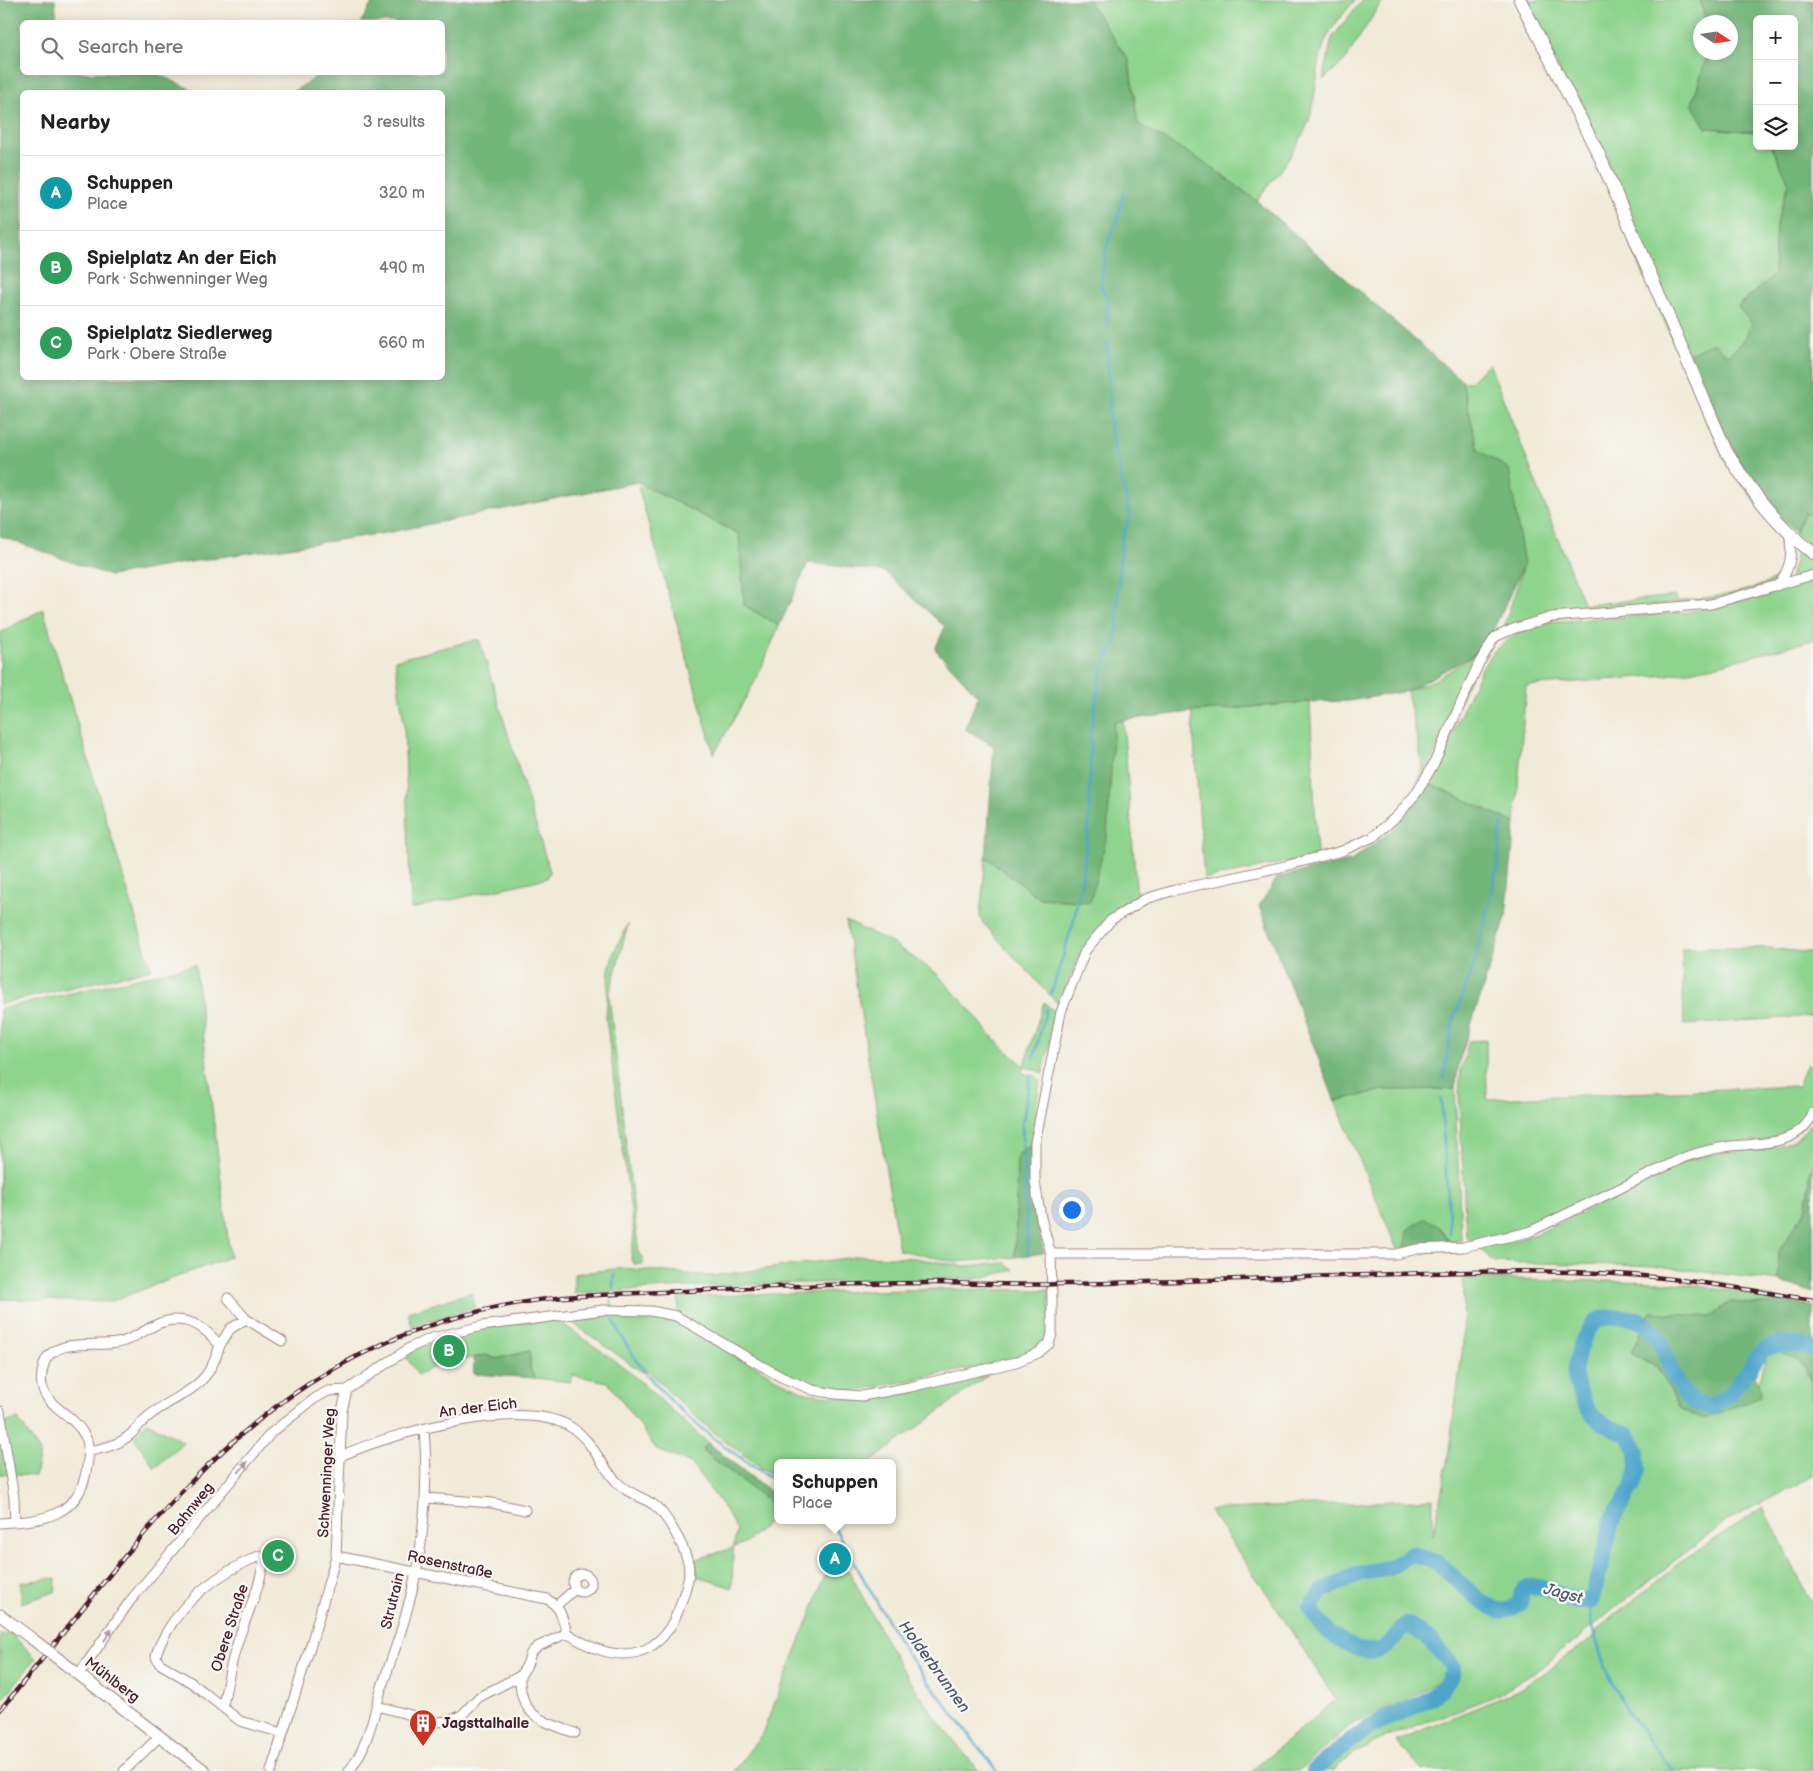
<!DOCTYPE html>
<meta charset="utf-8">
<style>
body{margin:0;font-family:"Balsamiq Sans",sans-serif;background:#f2f2f2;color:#222}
.controls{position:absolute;right:15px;top:15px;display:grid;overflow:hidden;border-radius:8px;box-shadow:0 2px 12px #0003}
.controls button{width:45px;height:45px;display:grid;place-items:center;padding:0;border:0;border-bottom:1px solid #e0e0e0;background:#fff;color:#222;font:25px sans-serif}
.compass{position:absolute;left:1693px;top:15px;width:45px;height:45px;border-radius:50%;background:#fff;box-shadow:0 2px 12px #0003;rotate:102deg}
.you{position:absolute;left:1071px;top:1209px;width:18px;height:18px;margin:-12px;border:4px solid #fff;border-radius:50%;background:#1a73e8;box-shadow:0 0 0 8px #1a73e833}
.badge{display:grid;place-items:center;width:32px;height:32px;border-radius:50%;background:#c8321e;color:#fff;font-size:16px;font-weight:700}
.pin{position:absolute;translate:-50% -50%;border:2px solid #fff;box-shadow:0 1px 5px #0006}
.popup{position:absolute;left:774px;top:1459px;width:122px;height:65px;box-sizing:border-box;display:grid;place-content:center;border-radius:8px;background:#fff;filter:drop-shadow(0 1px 4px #0005);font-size:16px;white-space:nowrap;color:#767676}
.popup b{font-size:19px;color:#222}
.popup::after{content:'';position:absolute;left:50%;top:100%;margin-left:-10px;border:10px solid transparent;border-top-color:#fff}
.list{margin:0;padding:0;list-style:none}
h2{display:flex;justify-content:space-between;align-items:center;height:65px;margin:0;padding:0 20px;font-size:21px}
h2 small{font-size:16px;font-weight:400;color:#767676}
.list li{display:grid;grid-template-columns:32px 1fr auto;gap:15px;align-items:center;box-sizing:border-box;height:75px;padding:0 20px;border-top:1px solid #e0e0e0}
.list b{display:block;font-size:19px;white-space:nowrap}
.list p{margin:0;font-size:16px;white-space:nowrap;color:#767676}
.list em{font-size:16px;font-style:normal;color:#767676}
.icon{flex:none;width:28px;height:28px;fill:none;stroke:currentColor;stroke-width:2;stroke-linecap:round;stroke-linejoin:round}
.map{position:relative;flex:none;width:1813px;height:1771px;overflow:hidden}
.search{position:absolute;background:#fff;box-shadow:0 2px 12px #0003;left:20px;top:20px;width:425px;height:55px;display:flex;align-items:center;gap:12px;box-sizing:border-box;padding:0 18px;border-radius:8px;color:#767676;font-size:19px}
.panel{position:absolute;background:#fff;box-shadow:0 2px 12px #0003;left:20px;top:90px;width:425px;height:290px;border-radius:8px}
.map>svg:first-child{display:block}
</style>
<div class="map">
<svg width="1813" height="1771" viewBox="0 0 1813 1771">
<rect width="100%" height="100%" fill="#f6f6f2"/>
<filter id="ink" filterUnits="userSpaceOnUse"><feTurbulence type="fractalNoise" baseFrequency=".02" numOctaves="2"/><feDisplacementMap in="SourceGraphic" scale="10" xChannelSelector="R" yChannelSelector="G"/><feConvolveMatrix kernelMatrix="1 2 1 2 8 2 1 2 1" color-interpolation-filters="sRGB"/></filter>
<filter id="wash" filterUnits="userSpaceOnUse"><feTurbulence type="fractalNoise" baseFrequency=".0096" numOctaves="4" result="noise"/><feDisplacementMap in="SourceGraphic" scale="20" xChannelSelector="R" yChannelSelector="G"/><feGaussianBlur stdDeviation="1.12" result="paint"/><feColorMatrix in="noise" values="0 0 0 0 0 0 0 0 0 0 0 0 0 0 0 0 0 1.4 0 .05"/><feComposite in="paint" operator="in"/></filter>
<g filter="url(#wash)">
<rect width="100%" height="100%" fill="#f2ead8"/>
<!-- green -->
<path fill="#8fd48e" stroke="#6c7a5c" d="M 1088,0 L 1355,0 C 1344,14 1331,27 1324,44 C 1316,68 1317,95 1309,120 C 1299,149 1275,176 1257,201 L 1203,162 L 1138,124 L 1129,61 Z
M 1362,0 L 1383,0 L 1345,60 L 1323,80 L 1332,38 Z
M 1527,0 L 1700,0 L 1706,22 L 1700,22 L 1700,52 L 1708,53 L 1692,104 L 1706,128 L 1757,132 L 1757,146 L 1772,146 L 1789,183 L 1776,225 L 1774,275 L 1738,306 L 1752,323 L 1743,342 L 1728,355 L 1689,354 Z
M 1633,240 L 1699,396 L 1783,531 L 1789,542 L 1789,559 L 1777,580 L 1769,585 L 1717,599 L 1593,611 L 1507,628 L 1505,623 L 1524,565 L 1478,450 L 1462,381 L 1470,382 L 1489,363 L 1584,605 L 1675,596 L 1678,601 C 1705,598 1744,594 1769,582 C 1787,573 1787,550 1780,535 L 1727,464 L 1629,241 Z
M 638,487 L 646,487 L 739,534 L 744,605 L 779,626 L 758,676 L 714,754 Z
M 1805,512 L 1813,517 L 1813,548 L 1795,533 Z
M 1797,546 L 1813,559 L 1813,572 L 1790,578 L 1795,561 Z
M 1813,579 L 1813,640 L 1710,667 L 1667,675 L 1526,686 L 1515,823 L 1429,783 L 1481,669 L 1495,650 L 1520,631 L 1548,622 L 1687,612 L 1723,605 Z
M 43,609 L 151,969 L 0,1004 L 0,633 Z
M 479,639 L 550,872 L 547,878 L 543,879 L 411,909 L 404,725 L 395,660 Z
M 1484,649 L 1426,772 L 1415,789 L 1423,768 L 1407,691 L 1435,680 Z
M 1310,702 L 1317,856 L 1204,879 L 1192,712 Z
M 1114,721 L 1123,721 L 1137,898 L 1108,919 L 1081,952 L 1059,1005 L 983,923 L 980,916 L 986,857 L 1039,898 L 1090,902 Z
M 846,921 L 890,942 L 935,972 L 967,1006 L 994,1039 L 1024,1066 L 1044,1002 L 1057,1014 L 1043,1073 L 1024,1066 L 1022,1073 L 1035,1076 L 1040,1080 L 1031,1145 L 1017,1155 L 1015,1257 L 957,1262 L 899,1250 Z
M 628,924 L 609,996 L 639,1255 L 643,1257 L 643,1264 L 633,1264 L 631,1259 L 634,1235 L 606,1018 L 609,970 L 614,952 Z
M 1682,948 L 1767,948 L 1813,953 L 1813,1016 L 1684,1025 Z
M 195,965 L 230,1257 L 109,1302 L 0,1299 L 0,1009 Z
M 1486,1040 L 1487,1099 L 1798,1086 L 1807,1064 L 1813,1069 L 1813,1105 L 1809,1116 L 1800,1129 L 1777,1139 L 1725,1144 L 1539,1225 L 1471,1241 L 1466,1237 L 1459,1093 L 1461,1070 L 1469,1041 Z
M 1455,1089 L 1461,1239 L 1451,1243 L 1439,1227 L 1405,1248 L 1397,1249 L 1335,1101 L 1383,1090 Z
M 1813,1122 L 1813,1166 L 1811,1169 L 1807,1208 L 1778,1252 L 1779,1281 L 1657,1266 L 1494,1262 L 1478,1247 L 1513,1241 L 1539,1233 L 1687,1160 L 1711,1154 L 1778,1146 L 1795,1140 Z
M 862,1256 L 914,1258 L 964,1266 L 1006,1263 L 1014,1270 L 975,1279 L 728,1285 L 574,1293 L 574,1274 L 622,1268 L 711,1276 Z
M 1464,1278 L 1660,1282 L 1687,1284 L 1772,1298 L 1769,1305 L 1730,1302 L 1710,1317 L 1651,1313 L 1631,1353 L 1656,1366 L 1668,1385 L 1745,1401 L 1761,1396 L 1759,1382 L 1768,1352 L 1777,1349 L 1798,1360 L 1811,1379 L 1813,1476 L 1727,1521 L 1673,1562 L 1534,1673 L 1498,1695 L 1386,1737 L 1355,1752 L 1333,1771 L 1321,1771 L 1369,1733 L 1433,1703 L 1451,1689 L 1452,1681 L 1442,1673 L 1441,1680 L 1398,1705 L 1354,1722 L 1298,1771 L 1251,1771 L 1336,1700 L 1266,1592 L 1209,1510 L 1433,1499 L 1433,1537 L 1448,1458 L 1463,1346 Z
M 937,1289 L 1049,1290 L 1050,1324 L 1047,1338 L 1038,1352 L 1004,1362 L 855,1391 L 831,1390 L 802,1381 L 678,1315 L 679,1297 Z
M 472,1292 L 475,1307 L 412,1326 L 408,1312 Z
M 615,1315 L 658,1316 L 677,1320 L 781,1381 L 806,1393 L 865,1400 L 988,1375 L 869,1463 L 778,1463 L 777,1478 C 730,1447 686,1412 648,1370 L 642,1372 L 570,1321 Z
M 556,1319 L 625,1368 L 708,1443 L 702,1450 L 777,1508 L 777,1515 L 746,1542 L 733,1548 L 732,1588 L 696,1576 L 697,1567 L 694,1560 L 733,1548 L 737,1531 L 726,1511 L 691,1463 L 657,1450 L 608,1382 L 573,1375 L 570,1382 L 535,1378 L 530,1368 L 529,1351 L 496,1359 L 486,1355 L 440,1364 L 418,1375 L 405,1355 C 444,1333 511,1322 556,1319 Z
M 18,1419 L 40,1452 L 35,1476 L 0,1474 L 0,1424 Z
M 147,1422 L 183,1442 L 155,1468 L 134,1437 Z
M 1764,1507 L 1813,1607 L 1813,1771 L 1422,1771 L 1396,1741 L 1519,1690 L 1597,1635 L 1596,1631 L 1684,1559 Z
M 287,1545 L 284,1567 L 269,1564 L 274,1548 Z
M 827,1569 L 849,1571 L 895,1658 L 936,1719 L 979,1771 L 734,1771 L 762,1734 L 811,1614 Z
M 56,1578 L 55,1592 L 21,1603 L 21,1582 Z
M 0,1633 L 3,1635 L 10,1633 L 36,1658 L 0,1703 Z"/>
<!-- forest -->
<path fill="#73b679" stroke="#5e6a52" d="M 0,0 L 55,0 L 57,22 L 22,22 L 22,72 L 155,73 L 197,92 L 22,92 L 22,378 L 442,378 L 442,92 L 293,92 L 322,73 L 442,72 L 442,22 L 361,22 L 374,0 L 1088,0 L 1129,61 L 1138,124 L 1204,162 L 1257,201 L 1462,381 L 1478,450 L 1509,469 L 1524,565 L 1484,649 L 1407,691 L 1349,701 L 1310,702 L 1191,712 L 1114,721 L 1107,836 L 1090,902 L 1039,898 L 986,857 L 994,746 L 965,729 L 978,696 L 935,649 L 945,627 L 885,572 L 808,563 L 779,626 L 744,605 L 739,534 L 637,482 L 386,533 L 213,558 L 110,576 L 0,536 Z
M 1700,0 L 1813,0 L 1813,517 L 1805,512 L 1795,533 C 1742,483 1718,419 1689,354 L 1713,343 L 1728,355 L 1743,342 L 1752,323 L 1738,307 L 1774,275 L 1776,225 L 1789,183 L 1772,146 L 1794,146 L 1794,19 L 1757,19 L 1757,132 L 1706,128 L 1692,104 L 1708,53 L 1730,52 L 1730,22 L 1706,22 Z
M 1429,783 L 1515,823 L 1506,917 L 1459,1062 L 1455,1089 L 1383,1090 L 1335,1101 L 1259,906 L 1278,877 L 1351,861 L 1397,826 Z
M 1031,1145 L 1036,1218 L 1044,1253 L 1015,1257 L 1017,1155 Z
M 1813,1166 L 1813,1293 L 1779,1281 L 1778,1252 L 1807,1208 L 1811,1169 Z
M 1425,1218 L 1439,1227 L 1451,1243 L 1405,1248 L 1407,1230 Z
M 1772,1298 L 1813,1307 L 1813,1403 C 1810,1396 1813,1387 1811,1380 C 1806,1361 1783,1351 1765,1347 L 1755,1376 L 1759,1382 L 1761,1396 L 1704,1419 L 1680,1409 L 1657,1366 L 1631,1353 L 1651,1312 L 1710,1317 L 1730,1302 L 1769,1305 Z
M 530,1351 L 530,1368 L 535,1378 L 474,1374 L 473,1358 L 486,1355 L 496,1359 Z
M 708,1443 L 777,1497 L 777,1508 L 702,1450 Z"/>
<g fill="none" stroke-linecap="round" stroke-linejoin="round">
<!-- stream -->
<path stroke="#4ea5cb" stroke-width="2.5" d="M 1107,328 L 1107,297 L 1100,285 L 1107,244 L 1117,221 L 1124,191
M 1051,994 L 1073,923 L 1082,878 L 1089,823 L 1091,732 L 1101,673 L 1117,636 L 1118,586 L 1122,538 L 1130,516 L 1110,428 L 1107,341
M 1034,1058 L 1046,1009
M 1443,1078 L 1454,1018 L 1475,962 L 1497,868 L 1502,822
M 1441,1098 L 1450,1233
M 1028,1254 L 1022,1126 L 1030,1078
M 613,1288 L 614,1274
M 611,1301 L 612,1306
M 613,1319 C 644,1390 713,1442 778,1482
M 830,1520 L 905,1651 L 997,1771
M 1589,1602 C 1596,1668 1631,1723 1674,1771"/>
<!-- river -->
<path stroke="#4ea5cb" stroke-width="16" d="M 1313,1771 C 1330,1757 1347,1743 1365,1730 C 1390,1713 1449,1702 1453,1667 C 1443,1653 1423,1632 1407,1624 C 1397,1630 1392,1645 1382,1649 C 1357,1659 1318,1629 1310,1607 L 1322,1591 L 1361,1573 L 1389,1568 L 1412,1554 L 1436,1562 L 1482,1602 L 1499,1611 L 1511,1609 L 1520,1603 L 1521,1594 L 1525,1588 C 1547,1581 1566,1603 1589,1602 L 1593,1596 L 1613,1518 L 1633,1486 L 1638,1469 L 1637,1452 L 1629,1435 C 1614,1428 1597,1424 1588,1409 C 1582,1400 1577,1388 1575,1377 C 1573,1363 1585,1326 1599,1320 C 1603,1318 1612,1317 1618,1317 C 1667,1314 1662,1372 1688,1397 C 1694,1404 1703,1405 1712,1407 L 1732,1392 L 1763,1350 L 1779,1344 L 1796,1345 L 1813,1349"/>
</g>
</g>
<g filter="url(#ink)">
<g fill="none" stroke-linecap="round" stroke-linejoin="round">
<!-- minor casing -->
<g stroke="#9e8482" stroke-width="11">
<path id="minor" d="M 1777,586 C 1791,569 1793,554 1789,533
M 1051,1254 L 1396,1254 L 1417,1249 L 1463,1247 L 1529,1232 L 1685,1157 C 1700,1152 1715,1148 1731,1146 C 1761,1143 1799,1146 1813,1113
M 228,1298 L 246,1319
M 220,1345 L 230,1329 L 246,1319 L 282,1341
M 0,1411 L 14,1498 L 15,1522
M 426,1498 L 492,1503 L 525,1510
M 0,1523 C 42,1521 81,1517 87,1466 C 89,1456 90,1445 85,1436 C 70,1407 31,1406 44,1364 C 53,1337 96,1347 117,1343 C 137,1340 155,1319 176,1320 C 196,1320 207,1331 220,1345 C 207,1391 184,1390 150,1415 C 143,1420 137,1428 131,1434 C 119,1445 105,1448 89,1451
M 336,1556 L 547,1599 C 562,1608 562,1618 567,1633 C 617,1667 663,1662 682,1600 C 686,1587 692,1573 687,1559 C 683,1545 666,1513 654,1505 C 641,1496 626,1493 616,1481 C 599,1463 592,1439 569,1426 C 521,1398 390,1433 341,1456
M573 1583a9 9 0 1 1 18 0a9 9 0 1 1-18 0Z
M 557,1605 L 575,1589
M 79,1674 L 130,1601 L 271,1433 L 314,1399 L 328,1391 L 347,1390
M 520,1676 C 519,1717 543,1721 575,1733
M 223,1706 C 227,1682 232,1658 240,1635 C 249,1610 261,1584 264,1558 L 259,1556 C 221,1572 187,1596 166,1633 C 162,1641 157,1648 156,1657 L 159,1663 L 192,1683 L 240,1721 L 282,1733
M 377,1706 L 437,1722 L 448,1721 L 461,1716 L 479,1697 L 520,1676 L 527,1665 L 531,1653 L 537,1647 L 567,1633
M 124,1771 L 160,1736
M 271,1771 L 312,1641 L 336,1556 L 342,1411 L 347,1390 L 411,1347 L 432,1338 L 482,1326 L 603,1310 L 651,1311 L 676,1316 L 781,1377 L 813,1390 L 836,1394 L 862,1396 L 910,1387 L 1016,1362 L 1038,1353 L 1049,1344 L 1052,1334 L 1052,1300 L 1051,1254 L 1041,1218 L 1035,1182 L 1035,1143 L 1061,1012 L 1085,951 L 1111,920 L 1145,899 L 1175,890 L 1285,866 L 1342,851 L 1373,837 L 1398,815 L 1418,791 L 1434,763 L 1479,663 L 1495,637 L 1513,629 L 1552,617 L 1711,604 L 1813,575
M 349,1771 C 367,1749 373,1717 381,1690 C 389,1665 399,1640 406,1614 C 423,1555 429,1490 424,1429"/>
</g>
<!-- tertiary casing -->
<g stroke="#9e8482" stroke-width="13">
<path id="tertiary" d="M 0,1615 L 31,1638
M 65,1664 L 205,1771"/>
</g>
<!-- secondary casing -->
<g stroke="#9e8482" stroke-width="14">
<path id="secondary" d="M 1520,0 L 1600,157 L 1726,451 C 1749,489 1777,526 1813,553"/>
</g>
<!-- minor -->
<use href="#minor" stroke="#fff" stroke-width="9"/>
<!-- tertiary -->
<use href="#tertiary" stroke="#fff" stroke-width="11"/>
<!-- secondary -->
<use href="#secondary" stroke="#fff" stroke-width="12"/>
<!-- rail casing -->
<g stroke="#4a1f2b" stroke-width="4.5">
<path id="rail" d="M 0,1710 C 102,1591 190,1451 330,1371 C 400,1330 484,1304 565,1297 C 605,1294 644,1293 684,1291 C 766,1287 849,1283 932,1283 C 975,1283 1018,1286 1061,1284 C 1163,1282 1266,1278 1368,1275 C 1451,1272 1534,1269 1616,1274 C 1683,1278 1748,1290 1813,1300"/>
</g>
<!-- rail -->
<use href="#rail" stroke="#f6f6f2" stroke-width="2.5" stroke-dasharray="8" stroke-linecap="butt"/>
<!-- tertiary-bridge casing -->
<g stroke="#9e8482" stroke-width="13" stroke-linecap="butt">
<path id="tertiary-bridge" d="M 31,1638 L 65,1664"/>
</g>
<!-- tertiary-bridge -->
<use href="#tertiary-bridge" stroke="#fff" stroke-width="11"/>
</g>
<!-- one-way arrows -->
<defs><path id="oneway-solid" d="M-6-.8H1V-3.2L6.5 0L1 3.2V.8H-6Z" transform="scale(1.25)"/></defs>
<g fill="#ae9aa0">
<use href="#oneway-solid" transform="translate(243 1467) rotate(-51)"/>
<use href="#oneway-solid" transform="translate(108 1635) rotate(-57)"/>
</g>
</g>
<!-- icons -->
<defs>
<g id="building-pin" transform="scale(1.4375)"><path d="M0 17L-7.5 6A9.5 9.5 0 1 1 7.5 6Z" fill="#c8321e" stroke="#f6f6f2"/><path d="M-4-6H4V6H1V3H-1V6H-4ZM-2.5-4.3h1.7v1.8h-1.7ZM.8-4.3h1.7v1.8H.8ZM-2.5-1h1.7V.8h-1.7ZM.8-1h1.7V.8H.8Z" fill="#fff"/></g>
</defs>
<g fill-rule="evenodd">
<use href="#building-pin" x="423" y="1723"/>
</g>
<g text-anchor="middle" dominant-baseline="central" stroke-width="5" stroke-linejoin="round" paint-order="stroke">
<!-- street labels -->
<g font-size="15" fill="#4a1f2b" stroke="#f6f6f2">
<text transform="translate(478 1408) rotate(-7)">An der Eich</text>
<text transform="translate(327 1473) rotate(-87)">Schwenninger Weg</text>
<text transform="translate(191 1509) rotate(-51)">Bahnweg</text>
<text transform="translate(450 1565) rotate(12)">Rosenstraße</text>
<text transform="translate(393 1601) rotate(-76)">Strutrain</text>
<text transform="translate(230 1628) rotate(-72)">Obere Straße</text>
<text transform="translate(112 1680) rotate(37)">Mühlberg</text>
</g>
<!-- poi labels -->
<g font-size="15" font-weight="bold" fill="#4a1f2b" stroke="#f6f6f2" text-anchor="start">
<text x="442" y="1723">Jagsttalhalle</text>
</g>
<!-- water labels -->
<g font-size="16" font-style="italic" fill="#4c556b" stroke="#f6f6f2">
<text transform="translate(1563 1594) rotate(15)">Jagst</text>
<text transform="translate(934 1667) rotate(54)">Holderbrunnen</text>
</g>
</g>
</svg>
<div class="controls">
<button>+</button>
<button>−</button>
<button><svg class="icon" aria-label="layers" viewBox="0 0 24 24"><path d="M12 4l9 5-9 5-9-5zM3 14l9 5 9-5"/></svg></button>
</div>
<svg class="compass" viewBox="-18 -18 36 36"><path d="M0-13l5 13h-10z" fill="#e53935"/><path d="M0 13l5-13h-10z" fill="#767676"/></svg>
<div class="you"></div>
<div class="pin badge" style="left:835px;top:1559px;background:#0f9aa8">A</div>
<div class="popup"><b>Schuppen</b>Place</div>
<div class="pin badge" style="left:449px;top:1351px;background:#2e9e5b">B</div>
<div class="pin badge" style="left:278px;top:1556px;background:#2e9e5b">C</div>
<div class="search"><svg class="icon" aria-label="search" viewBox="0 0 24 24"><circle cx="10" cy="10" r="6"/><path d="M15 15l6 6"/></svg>Search here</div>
<section class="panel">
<h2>Nearby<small>3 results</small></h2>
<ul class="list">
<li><span class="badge" style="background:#0f9aa8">A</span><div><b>Schuppen</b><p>Place</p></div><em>320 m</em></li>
<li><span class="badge" style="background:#2e9e5b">B</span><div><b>Spielplatz An der Eich</b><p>Park · Schwenninger Weg</p></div><em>490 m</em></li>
<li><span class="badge" style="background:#2e9e5b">C</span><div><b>Spielplatz Siedlerweg</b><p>Park · Obere Straße</p></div><em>660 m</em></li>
</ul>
</section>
</div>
